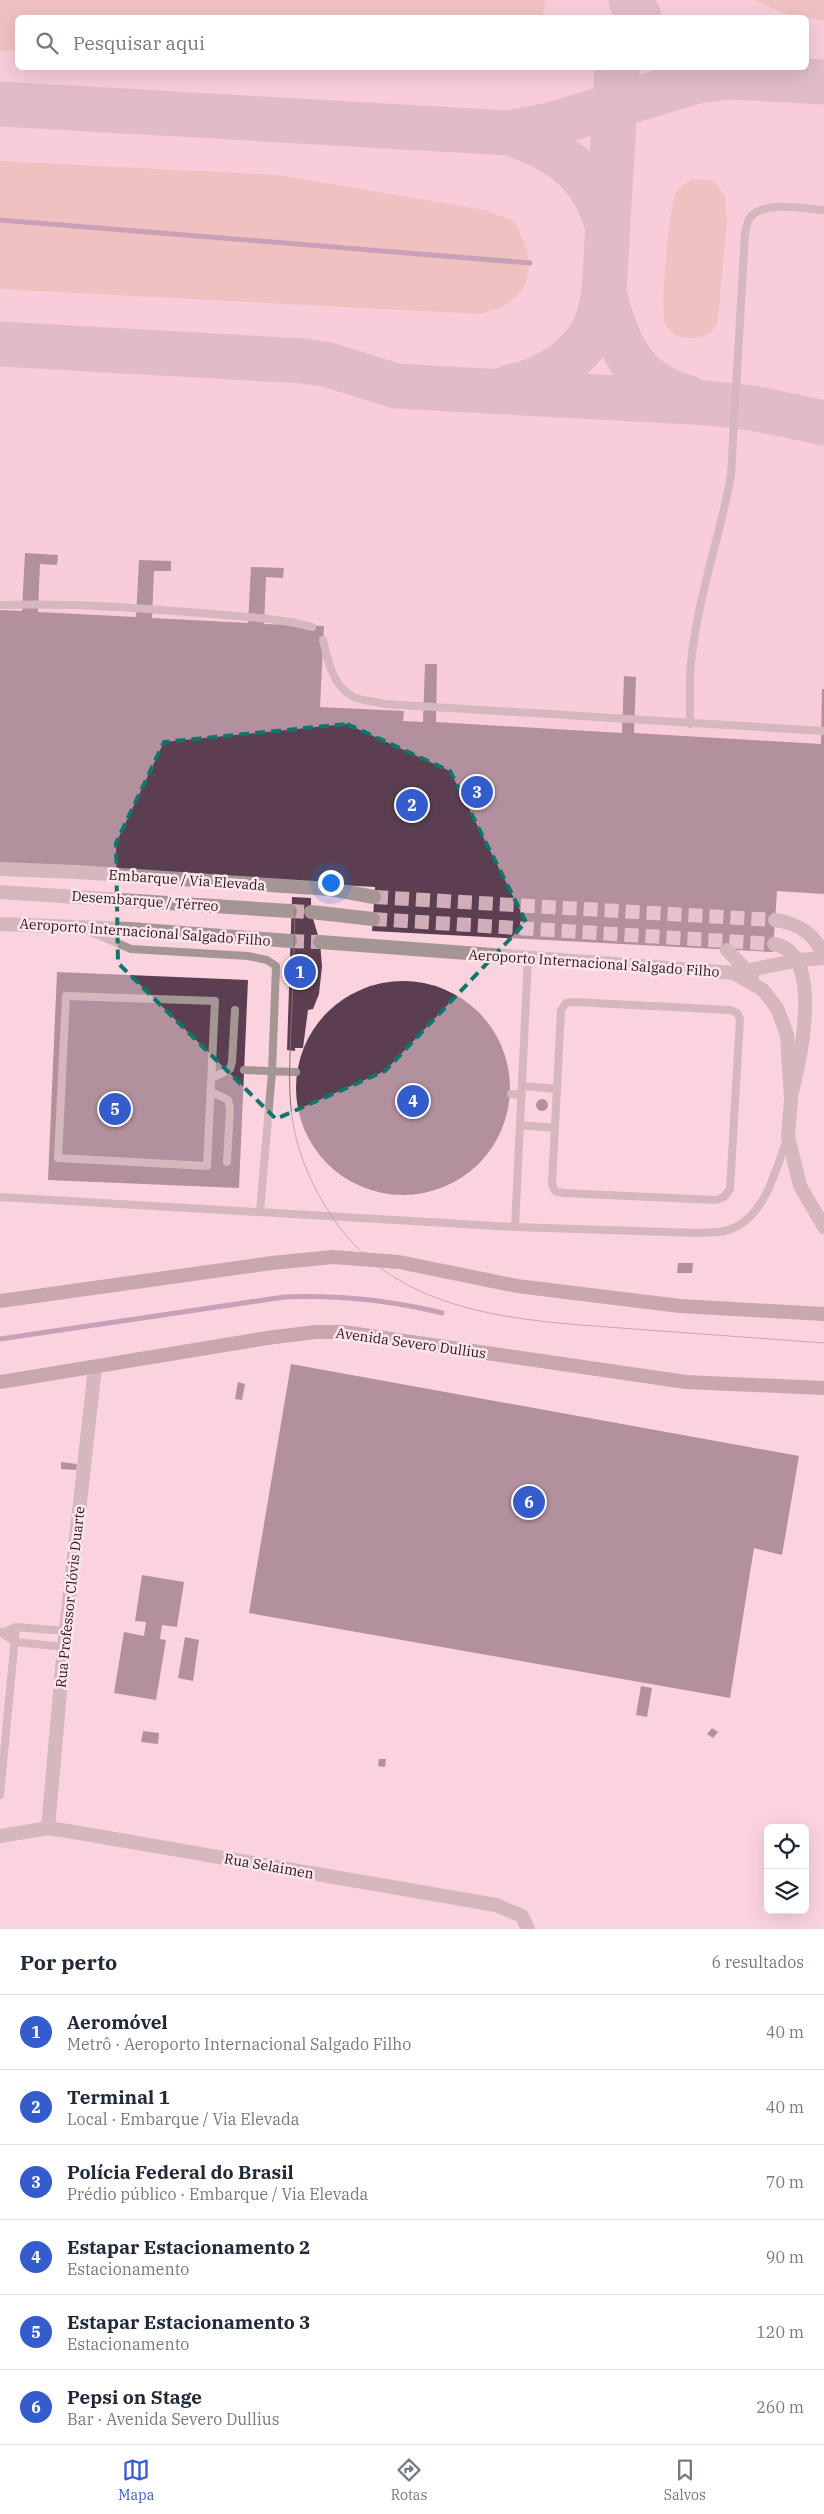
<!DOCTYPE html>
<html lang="pt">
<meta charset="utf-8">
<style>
body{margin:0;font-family:"IBM Plex Serif",serif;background:#f2f2f3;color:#1f2937}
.controls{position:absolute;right:15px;bottom:15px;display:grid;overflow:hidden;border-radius:8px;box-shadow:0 5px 20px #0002}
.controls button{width:45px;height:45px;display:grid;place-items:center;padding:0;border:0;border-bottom:1px solid #e0e1e3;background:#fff;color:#1f2937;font:25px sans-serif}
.you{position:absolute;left:330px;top:882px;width:18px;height:18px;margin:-12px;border:4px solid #fff;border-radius:50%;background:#1a73e8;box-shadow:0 0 0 8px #1a73e833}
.badge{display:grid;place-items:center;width:32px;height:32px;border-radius:50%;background:#345ccc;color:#fff;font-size:16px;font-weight:700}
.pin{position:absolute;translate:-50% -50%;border:2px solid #fff;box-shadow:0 1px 5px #0006}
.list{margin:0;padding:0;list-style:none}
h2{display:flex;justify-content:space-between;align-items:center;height:65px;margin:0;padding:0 20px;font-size:21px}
h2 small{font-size:16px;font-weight:400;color:#747a83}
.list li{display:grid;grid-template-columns:32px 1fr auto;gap:15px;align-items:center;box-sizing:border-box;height:75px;padding:0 20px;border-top:1px solid #e0e1e3}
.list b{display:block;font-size:19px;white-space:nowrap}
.list p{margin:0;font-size:16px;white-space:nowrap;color:#747a83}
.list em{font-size:16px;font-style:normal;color:#747a83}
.icon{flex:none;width:28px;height:28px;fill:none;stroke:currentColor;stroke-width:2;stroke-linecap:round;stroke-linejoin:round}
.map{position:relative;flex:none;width:824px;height:1929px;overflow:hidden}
.search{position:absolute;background:#fff;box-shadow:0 5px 20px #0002;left:15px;right:15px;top:15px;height:55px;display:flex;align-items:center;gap:12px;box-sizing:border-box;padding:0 18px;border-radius:8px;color:#747a83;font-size:19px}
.sheet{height:515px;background:#fff}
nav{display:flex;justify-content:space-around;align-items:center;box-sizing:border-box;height:70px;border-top:1px solid #e0e1e3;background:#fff;font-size:14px;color:#747a83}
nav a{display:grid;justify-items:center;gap:2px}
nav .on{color:#345ccc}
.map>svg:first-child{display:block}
</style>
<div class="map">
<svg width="824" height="1929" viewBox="0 0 824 1929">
<rect width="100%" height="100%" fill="#fbd3df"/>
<!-- built -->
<path fill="#f3c4d2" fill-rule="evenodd" d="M 0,0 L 824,0 L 824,894 L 0,849 ZM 18,18 L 806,18 L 806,68 L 18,68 Z"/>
<!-- green -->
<path fill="#dfac9d" d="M 0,0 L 546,0 L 542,18 L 18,18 L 17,51 L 0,50 Z
M 754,0 L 824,0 L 824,20 L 789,15 Z
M 0,161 L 278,175 L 484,210 L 514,221 C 529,248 540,282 507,304 C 500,308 489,311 481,314 L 0,289 Z
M 692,179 L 713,181 L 725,196 L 727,221 L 718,318 C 717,321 716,327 714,329 C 702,342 671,342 665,323 C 660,307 669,204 677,191 C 680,186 688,182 692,179 Z"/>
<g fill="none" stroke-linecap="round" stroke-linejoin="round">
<!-- stream -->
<path stroke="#8a658c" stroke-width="5" d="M 0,220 L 530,263
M 0,1339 L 284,1297 C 339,1295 389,1300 442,1313"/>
<!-- taxiway -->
<path stroke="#c2a0aa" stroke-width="45" d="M 631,0 L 639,18
M 0,104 L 509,133 L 549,125 L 698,81 L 729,77 L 824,82
M 509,133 C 562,151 592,172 608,228
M 604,292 C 616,343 633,384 689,398
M 0,344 L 303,361 L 329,365 L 396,386 L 708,403 L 752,408 L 824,423
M 509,387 C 545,381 585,357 598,319 C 601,310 602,301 604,292 L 617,68"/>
</g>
<!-- building -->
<path fill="#5b3f51" d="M 25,553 L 58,555 L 57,565 L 40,564 L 38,612 L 136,617 L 139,560 L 171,561 L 171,571 L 154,571 L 152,618 L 248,623 L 251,567 L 284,568 L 283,578 L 266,577 L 264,624 L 324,626 L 320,707 L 404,711 L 403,721 L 423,722 L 425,664 L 437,664 L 436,722 L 622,733 L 624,676 L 636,677 L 634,733 L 821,744 L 822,689 L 824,689 L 824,894 L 777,891 L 773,952 L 372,931 L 375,887 L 0,866 L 0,610 L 22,611 Z
M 292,897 L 311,898 L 311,912 L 320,942 L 322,966 L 319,994 L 313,1009 L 308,1010 L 303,1048 L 295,1048 L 295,1051 L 287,1050 Z
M 57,972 L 248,980 L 239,1188 L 48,1180 Z
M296 1088a107 107 0 1 1 214 0a107 107 0 1 1-214 0Z
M536 1105a6 6 0 1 1 12 0a6 6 0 1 1-12 0Z
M 678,1263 L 693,1263 L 692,1273 L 677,1273 Z
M 291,1364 L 799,1456 L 782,1555 L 754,1548 L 730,1698 L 249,1613 Z
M 238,1382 L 245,1384 L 242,1400 L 235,1399 Z
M 61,1462 L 77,1464 L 76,1470 L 61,1469 Z
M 142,1575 L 184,1582 L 177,1627 L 162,1625 L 160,1639 L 166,1640 L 156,1700 L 114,1693 L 124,1632 L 144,1636 L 146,1622 L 135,1621 Z
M 185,1637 L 199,1640 L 193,1681 L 178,1678 Z
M 641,1686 L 652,1688 L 647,1717 L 636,1715 Z
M 712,1728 L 718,1732 L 713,1738 L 707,1734 Z
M 143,1731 L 159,1733 L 158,1744 L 141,1742 Z
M 379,1759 L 386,1759 L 385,1767 L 378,1766 Z"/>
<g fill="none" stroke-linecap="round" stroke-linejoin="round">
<!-- minor-tunnel -->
<path stroke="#d0adb8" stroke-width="14" stroke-dasharray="14 7" stroke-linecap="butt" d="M 374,897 L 775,920
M 290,911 L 311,912
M 373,919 L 774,944"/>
<!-- tertiary-tunnel -->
<path stroke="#d0adb8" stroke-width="14" stroke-dasharray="14 7" stroke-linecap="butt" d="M 290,941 L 320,942"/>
<!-- service -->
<path stroke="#a69595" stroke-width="8" d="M 0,605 C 71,603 142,608 213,614 C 246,617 280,618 312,627
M 323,640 C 328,661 332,686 354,697 C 362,701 375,701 384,704 L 824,731
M 690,724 C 690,704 689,683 691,663 C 697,599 720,538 731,475 L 745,234 C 746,230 747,223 749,219 C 763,199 804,209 824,210
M 89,931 L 131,949 L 248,956 L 267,960 L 276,966 L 272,1072 L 260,1212
M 66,996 L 215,1001 L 207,1166 L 58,1158 Z
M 574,1002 L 730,1010 L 737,1013 L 740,1019 L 730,1189 L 724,1197 L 716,1200 L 563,1193 L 555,1191 L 552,1184 L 561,1010 L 566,1003 Z
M 244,1070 L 296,1072
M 212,1078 L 230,1069 L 232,1062 L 235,1010
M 522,1086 L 557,1089
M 212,1092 L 228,1100 L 230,1108 L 227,1162
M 511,1094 L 522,1095
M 520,1125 L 555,1128
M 0,1197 L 515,1227 L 697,1233 C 705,1232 716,1233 724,1231 C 764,1222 775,1172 787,1139
M 515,1227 L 528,958
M 0,1632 L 15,1642 L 64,1647
M 2,1633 L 16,1627 L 66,1631
M 0,1795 L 16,1627"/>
<!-- minor -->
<path stroke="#a69595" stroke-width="14" d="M 0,869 L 77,872 L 330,889 L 374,897
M 0,892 L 290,911
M 311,912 L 373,919
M 775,920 C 798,923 817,935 824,958
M 774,944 C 824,953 801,1056 792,1092
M 727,950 L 752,976
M 734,973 L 800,960 L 824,958
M 48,1828 L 64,1647 L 95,1367
M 0,1836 L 48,1828 L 68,1831 L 496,1905 L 522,1916 L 528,1929"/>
<!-- tertiary -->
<path stroke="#a69595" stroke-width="14" d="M 0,924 L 130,929 L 290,941
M 320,942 L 734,973 L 763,990 L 777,1008 L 787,1035 L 791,1099 L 788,1136 L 800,1186 L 824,1227"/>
<!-- secondary -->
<path stroke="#8a7171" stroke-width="14" d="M 0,1301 L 272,1263 L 333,1257 L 399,1262 L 517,1286 L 680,1306 L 824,1314
M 0,1382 L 267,1338 L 315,1332 L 343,1332 L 686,1382 L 824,1388"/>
<!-- tram -->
<path stroke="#886e76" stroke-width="1" d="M 295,909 C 294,949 293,988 291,1028 C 290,1057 288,1088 292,1117 C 296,1148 309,1180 326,1207 C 392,1318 519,1320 634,1329 C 697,1334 761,1338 824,1343"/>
</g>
<!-- marked area -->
<path d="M0 0H824V1929H0ZM 347,724 L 450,771 L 526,922 L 385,1071 L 276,1119 L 118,963 L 116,843 L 164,742 Z" fill="#fbd3df" fill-opacity=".55" fill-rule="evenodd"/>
<path fill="none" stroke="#0f766e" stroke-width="4" stroke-dasharray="10 6" stroke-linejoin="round" d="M 347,724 L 450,771 L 526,922 L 385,1071 L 276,1119 L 118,963 L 116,843 L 164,742 Z"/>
<g text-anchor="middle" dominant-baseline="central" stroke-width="5" stroke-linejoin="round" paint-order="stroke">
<!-- street labels -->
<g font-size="14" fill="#24171b" stroke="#fee5ec">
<text transform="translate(187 880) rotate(4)">Embarque / Via Elevada</text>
<text transform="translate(145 901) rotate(4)">Desembarque / Térreo</text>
<text transform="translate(145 932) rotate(4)">Aeroporto Internacional Salgado Filho</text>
<text transform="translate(594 963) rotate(4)">Aeroporto Internacional Salgado Filho</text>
<text transform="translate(411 1343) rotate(8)">Avenida Severo Dullius</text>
<text transform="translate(70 1597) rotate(-84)">Rua Professor Clóvis Duarte</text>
<text transform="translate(269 1866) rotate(10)">Rua Selaimen</text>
</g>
</g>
</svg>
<div class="controls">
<button><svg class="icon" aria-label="locate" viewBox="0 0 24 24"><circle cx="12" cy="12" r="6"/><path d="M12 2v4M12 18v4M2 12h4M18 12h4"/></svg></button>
<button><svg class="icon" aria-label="layers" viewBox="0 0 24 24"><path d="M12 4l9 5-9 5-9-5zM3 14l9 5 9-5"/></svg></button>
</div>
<div class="you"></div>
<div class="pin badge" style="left:300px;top:972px">1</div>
<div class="pin badge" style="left:412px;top:805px">2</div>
<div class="pin badge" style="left:477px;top:792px">3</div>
<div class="pin badge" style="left:413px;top:1101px">4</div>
<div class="pin badge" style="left:115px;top:1109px">5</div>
<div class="pin badge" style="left:529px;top:1502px">6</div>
<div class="search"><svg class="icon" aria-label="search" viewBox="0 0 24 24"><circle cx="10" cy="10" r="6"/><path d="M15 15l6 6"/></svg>Pesquisar aqui</div>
</div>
<section class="sheet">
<h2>Por perto<small>6 resultados</small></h2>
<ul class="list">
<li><span class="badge">1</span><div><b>Aeromóvel</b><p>Metrô · Aeroporto Internacional Salgado Filho</p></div><em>40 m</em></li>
<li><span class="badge">2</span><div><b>Terminal 1</b><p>Local · Embarque / Via Elevada</p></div><em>40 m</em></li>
<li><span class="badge">3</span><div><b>Polícia Federal do Brasil</b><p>Prédio público · Embarque / Via Elevada</p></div><em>70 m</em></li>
<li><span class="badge">4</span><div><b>Estapar Estacionamento 2</b><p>Estacionamento</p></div><em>90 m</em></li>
<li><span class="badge">5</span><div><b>Estapar Estacionamento 3</b><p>Estacionamento</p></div><em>120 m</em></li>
<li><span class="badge">6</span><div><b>Pepsi on Stage</b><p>Bar · Avenida Severo Dullius</p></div><em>260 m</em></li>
</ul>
</section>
<nav>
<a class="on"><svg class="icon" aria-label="map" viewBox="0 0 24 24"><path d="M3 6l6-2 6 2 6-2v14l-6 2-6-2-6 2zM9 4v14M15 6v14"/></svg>Mapa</a>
<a><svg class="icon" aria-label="directions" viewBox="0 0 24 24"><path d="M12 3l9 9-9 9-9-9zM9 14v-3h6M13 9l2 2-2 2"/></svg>Rotas</a>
<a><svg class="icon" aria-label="saved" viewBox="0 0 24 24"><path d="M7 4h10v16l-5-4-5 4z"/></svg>Salvos</a>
</nav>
